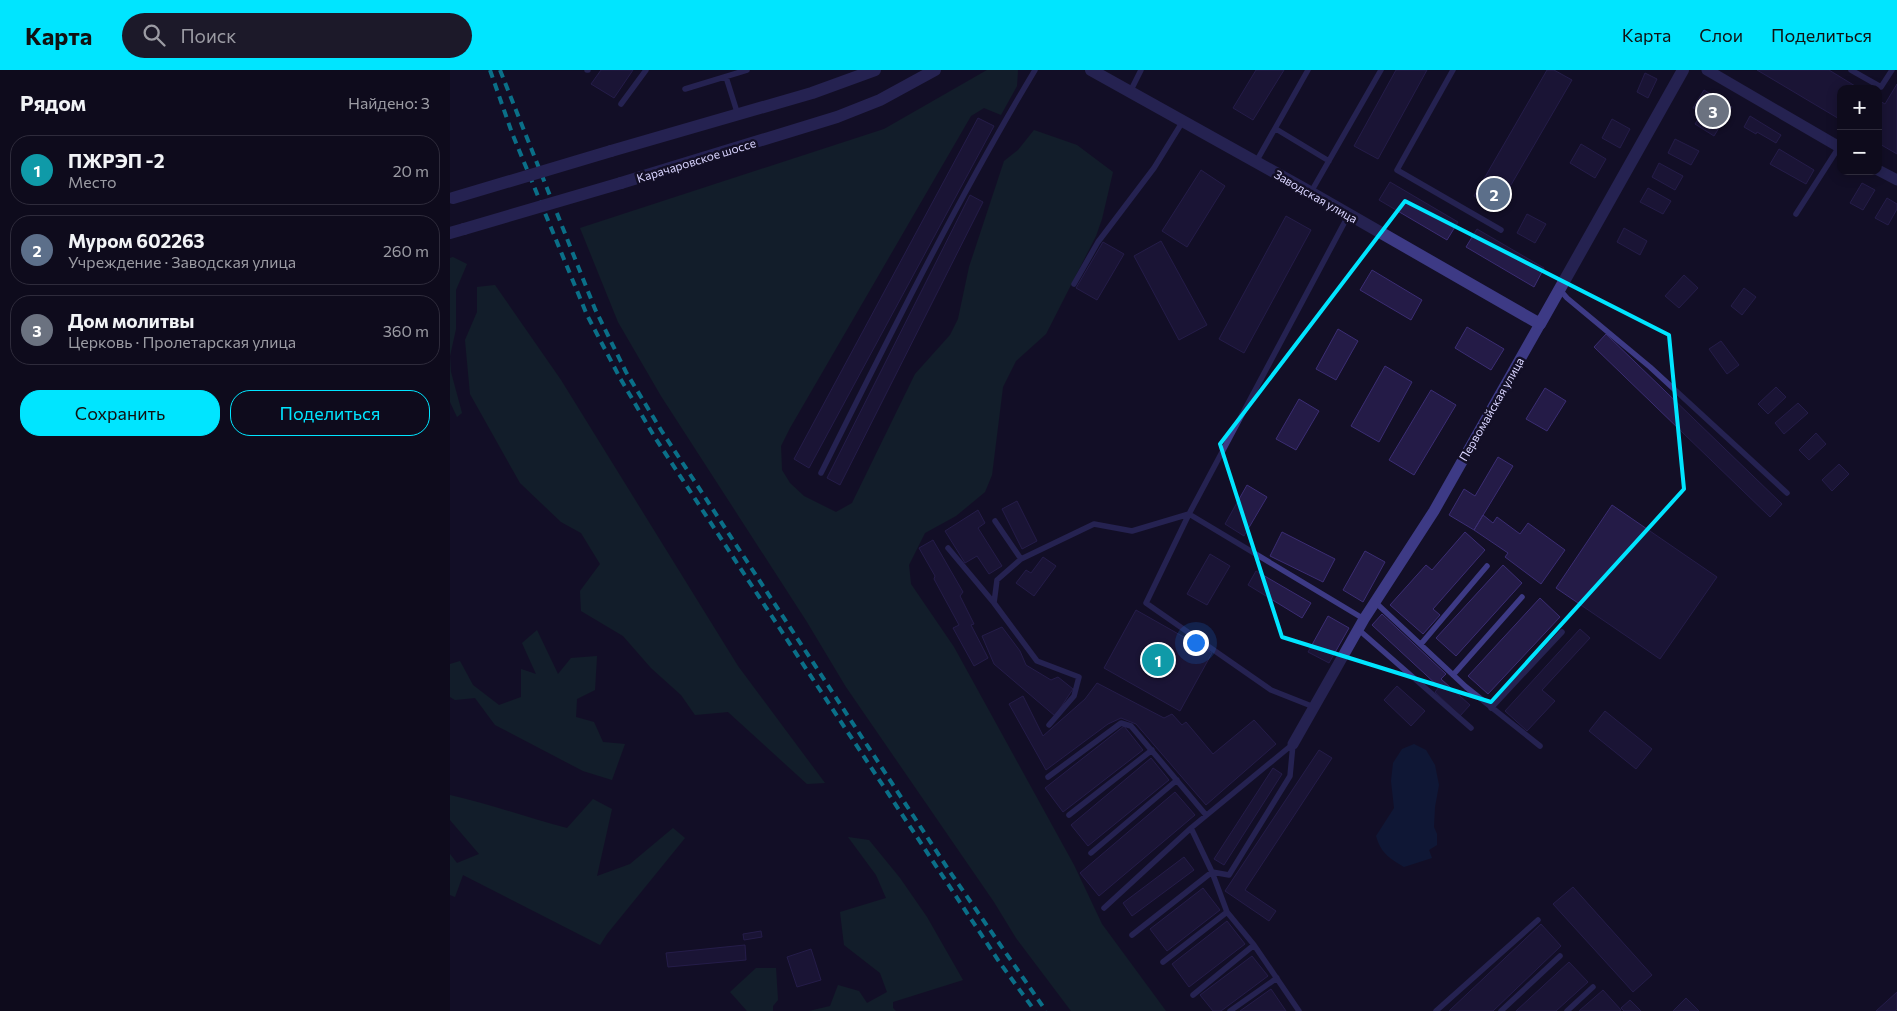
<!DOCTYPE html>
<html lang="ru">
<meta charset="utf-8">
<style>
body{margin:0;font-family:Commissioner,sans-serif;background:#1c1929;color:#f1f3f6}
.controls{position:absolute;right:15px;top:15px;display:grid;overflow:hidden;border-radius:10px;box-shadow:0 2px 12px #0003}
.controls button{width:45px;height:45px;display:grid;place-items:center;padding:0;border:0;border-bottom:1px solid #2e2b3b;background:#0e0b1c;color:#f1f3f6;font:25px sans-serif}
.you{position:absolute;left:745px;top:572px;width:18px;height:18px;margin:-12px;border:4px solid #fff;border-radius:50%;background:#1a73e8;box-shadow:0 0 0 8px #1a73e833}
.badge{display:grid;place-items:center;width:32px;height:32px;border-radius:50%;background:#00e5ff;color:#fff;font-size:16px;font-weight:700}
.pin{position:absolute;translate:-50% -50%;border:2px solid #fff;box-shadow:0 1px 5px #0006}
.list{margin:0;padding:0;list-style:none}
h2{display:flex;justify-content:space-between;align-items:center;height:65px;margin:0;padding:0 20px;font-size:21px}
h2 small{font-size:16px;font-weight:400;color:#9b9ba3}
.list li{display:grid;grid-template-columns:32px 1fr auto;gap:15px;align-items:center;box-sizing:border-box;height:70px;margin:0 10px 10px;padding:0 10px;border:1px solid #2e2b3b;border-radius:20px}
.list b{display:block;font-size:19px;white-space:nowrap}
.list p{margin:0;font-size:16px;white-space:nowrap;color:#9b9ba3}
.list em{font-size:16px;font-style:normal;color:#9b9ba3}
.actions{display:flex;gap:10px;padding:15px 20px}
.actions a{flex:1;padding:11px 0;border:1px solid #00e5ff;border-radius:20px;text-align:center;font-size:18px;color:#00e5ff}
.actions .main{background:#00e5ff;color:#111}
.icon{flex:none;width:28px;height:28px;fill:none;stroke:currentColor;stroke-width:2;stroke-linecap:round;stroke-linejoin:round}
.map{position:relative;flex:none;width:1447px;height:941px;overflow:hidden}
header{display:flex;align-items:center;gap:30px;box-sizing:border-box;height:70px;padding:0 25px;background:#00e5ff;color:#111}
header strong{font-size:24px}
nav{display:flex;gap:28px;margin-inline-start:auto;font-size:18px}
.search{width:350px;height:45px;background:#1c1929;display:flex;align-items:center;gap:12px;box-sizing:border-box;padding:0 18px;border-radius:28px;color:#9b9ba3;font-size:19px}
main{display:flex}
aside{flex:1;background:#0e0b1c}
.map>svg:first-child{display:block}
</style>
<header>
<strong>Карта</strong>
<div class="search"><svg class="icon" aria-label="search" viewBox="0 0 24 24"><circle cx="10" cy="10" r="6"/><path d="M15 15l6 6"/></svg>Поиск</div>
<nav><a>Карта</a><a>Слои</a><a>Поделиться</a></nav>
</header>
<main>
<aside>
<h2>Рядом<small>Найдено: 3</small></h2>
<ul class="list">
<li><span class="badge" style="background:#0f9aa8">1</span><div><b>ПЖРЭП -2</b><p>Место</p></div><em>20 m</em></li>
<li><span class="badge" style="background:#5c6f8a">2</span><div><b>Муром 602263</b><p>Учреждение · Заводская улица</p></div><em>260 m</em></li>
<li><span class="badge" style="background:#6b7280">3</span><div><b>Дом молитвы</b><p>Церковь · Пролетарская улица</p></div><em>360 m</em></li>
</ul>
<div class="actions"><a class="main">Сохранить</a><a>Поделиться</a></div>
</aside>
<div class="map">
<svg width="1447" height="941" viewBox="0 0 1447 941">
<rect width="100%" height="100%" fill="#130f26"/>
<!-- green -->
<path fill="#12302f" d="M 537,0 L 568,0 L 567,16 L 551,45 L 534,38 L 521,46 L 340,358 L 331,376 L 332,400 L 340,413 L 354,426 L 386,442 L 402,433 L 465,304 L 500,265 L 508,249 L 519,197 L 554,91 L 568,80 L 584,60 L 627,75 L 663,102 L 652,149 L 646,166 L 596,264 L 566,291 L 553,317 L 542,405 L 535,422 L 506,446 L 475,463 L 459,495 L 461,514 L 504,577 L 624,795 L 652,854 L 716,941 L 621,941 L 566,868 L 544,832 L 396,617 L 357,552 L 211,326 L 168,252 L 130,158 L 434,59 Z
M 3,187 L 17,194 L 6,220 L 6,259 L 0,286 L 1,302 L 12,343 L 7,347 L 0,332 L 0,188 Z
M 45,215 L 111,310 L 288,596 L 375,713 L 357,714 L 278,642 L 245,645 L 231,625 L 201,598 L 173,566 L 131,541 L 130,521 L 150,494 L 131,463 L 111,452 L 70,413 L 20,324 L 15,270 L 27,242 L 27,217 Z
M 87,560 L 108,604 L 121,588 L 147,586 L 145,620 L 127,629 L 126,647 L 144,652 L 153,672 L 175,674 L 162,710 L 133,701 L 45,655 L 25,628 L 5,630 L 0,627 L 0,594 L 10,591 L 23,615 L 49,635 L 71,627 L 71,599 L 86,604 L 72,573 Z
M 0,725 C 40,734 78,748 117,758 L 143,729 L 162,739 L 147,806 L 180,794 L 223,758 L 235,768 L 157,864 L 150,875 L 13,805 L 5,827 L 0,825 L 0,784 L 7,793 L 29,784 L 0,750 Z
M 398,767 L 419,770 L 450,808 L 477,847 L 513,910 L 443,932 L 443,938 L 446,941 L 359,941 L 380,936 L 388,915 L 409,921 L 417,933 L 437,922 L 430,903 L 394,875 L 390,842 L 436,828 L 426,805 Z
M 306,898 L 326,898 L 328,930 L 323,936 L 323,941 L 297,941 L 280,922 Z"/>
<!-- water -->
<path fill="#0c2248" d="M 964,674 L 976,680 L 985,695 L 989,715 L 985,737 L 984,757 L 987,764 L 987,775 L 979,780 L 982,788 L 954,797 C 939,788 931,783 926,766 L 944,738 L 941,711 L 943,693 L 952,679 Z"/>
<!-- building -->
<path fill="#241b47" stroke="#3b2d73" d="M 151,0 L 183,0 L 164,28 L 141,14 Z
M 806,0 L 834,0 L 803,50 L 783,38 Z
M 946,0 L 977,0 L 928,89 L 904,76 Z
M 1097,0 L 1104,0 L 1122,10 L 1047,139 L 1024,126 Z
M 1307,0 L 1379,0 L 1410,19 L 1391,19 L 1391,50 Z
M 1195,3 L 1207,9 L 1198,28 L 1187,22 Z
M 1447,14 L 1447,84 L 1428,73 L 1428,30 L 1435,34 Z
M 1254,20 L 1282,37 L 1264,66 L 1245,54 L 1252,43 L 1243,38 Z
M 1300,46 L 1331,65 L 1326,73 L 1307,62 L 1306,64 L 1294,57 Z
M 528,48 L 544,56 L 359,398 L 344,389 Z
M 1162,49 L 1180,59 L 1170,78 L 1152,68 Z
M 1225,69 L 1249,81 L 1241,95 L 1218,83 Z
M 1131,74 L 1156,89 L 1145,108 L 1120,93 Z
M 1329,79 L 1364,100 L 1356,114 L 1320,94 Z
M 1209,93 L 1233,106 L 1225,120 L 1202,107 Z
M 751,100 L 775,116 L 737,177 L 712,161 Z
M 940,112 L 1008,152 L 997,170 L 929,130 Z
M 1412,113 L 1425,120 L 1413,140 L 1400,133 Z
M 1198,118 L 1221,131 L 1213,144 L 1190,132 Z
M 520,125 L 533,132 L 390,415 L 377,408 Z
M 1437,128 L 1447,134 L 1447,139 L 1438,155 L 1425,148 Z
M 1077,144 L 1096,154 L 1085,173 L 1067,163 Z
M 836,146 L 861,160 L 794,283 L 769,269 Z
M 1174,158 L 1197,171 L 1190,185 L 1167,172 Z
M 1027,159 L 1094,198 L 1084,217 L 1016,177 Z
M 711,171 L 757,255 L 729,270 L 684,186 Z
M 653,172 L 674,184 L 647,230 L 626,218 Z
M 922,200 L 972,230 L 961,250 L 910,220 Z
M 1234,205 L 1248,218 L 1229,238 L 1215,226 Z
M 1294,218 L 1306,227 L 1292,245 L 1281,236 Z
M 1017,257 L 1054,279 L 1041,300 L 1005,278 Z
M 888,259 L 908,271 L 886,310 L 866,299 Z
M 1156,264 L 1332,434 L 1320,447 L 1144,277 Z
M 1271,271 L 1289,295 L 1277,304 L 1259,279 Z
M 935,296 L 962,312 L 929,372 L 901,356 Z
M 1326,317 L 1336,327 L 1318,344 L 1308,334 Z
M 1095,318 L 1116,331 L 1097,361 L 1076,349 Z
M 981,320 L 1006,335 L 964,405 L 939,390 Z
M 849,329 L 869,341 L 846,380 L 826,369 Z
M 1348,333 L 1358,343 L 1334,364 L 1325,353 Z
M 1366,363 L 1376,374 L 1359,390 L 1349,380 Z
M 1048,387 L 1063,396 L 1024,460 L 999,445 L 1014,419 L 1025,426 Z
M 1389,394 L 1399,404 L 1382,421 L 1372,410 Z
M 797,415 L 817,427 L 794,466 L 775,454 Z
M 567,431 L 587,471 L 572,479 L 552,439 Z
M 1162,435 L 1267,507 L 1210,589 L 1106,518 Z
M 528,440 L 535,453 L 528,458 L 552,496 L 539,504 L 527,486 L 515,493 L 495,461 Z
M 1033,445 L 1043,453 L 1047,447 L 1070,464 L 1078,453 L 1115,480 L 1091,514 L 1055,487 L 1058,483 L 1024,460 Z
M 832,462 L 885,489 L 873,512 L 820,486 Z
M 1015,462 L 1035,480 L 983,539 L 990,545 L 973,564 L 940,535 L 976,495 L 982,500 Z
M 483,470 L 513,522 L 510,526 L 524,554 L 521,555 L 538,588 L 524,596 L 503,558 L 509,555 L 484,509 L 485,506 L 469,478 Z
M 915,481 L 935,492 L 913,532 L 893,520 Z
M 760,484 L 780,496 L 757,535 L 737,524 Z
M 593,487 L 606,496 L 584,526 L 566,513 L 576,500 L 581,503 Z
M 1053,495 L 1072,513 L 1006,586 L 986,568 Z
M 806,501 L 861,533 L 852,548 L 798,515 Z
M 1090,528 L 1110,547 L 1038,624 L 1018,606 Z
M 686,540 L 762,583 L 730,641 L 654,598 Z
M 932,544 L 996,604 L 991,609 L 1020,635 L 1010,646 L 985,622 L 989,617 L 922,555 Z
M 878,546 L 899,558 L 879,593 L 858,582 Z
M 552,557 L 570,581 L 576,595 L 601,610 L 608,607 L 623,619 L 605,646 L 544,594 L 532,566 Z
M 1130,559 L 1140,568 L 1092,620 L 1105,631 L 1077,661 L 1055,641 Z
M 647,613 L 714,648 L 722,644 L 732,655 L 736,652 L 763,684 L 804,650 L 826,674 L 756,735 L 686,654 L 671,648 L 658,654 L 596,700 L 559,634 L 573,626 L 593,666 L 635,629 Z
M 947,616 L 975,641 L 961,656 L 934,630 Z
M 1155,641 L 1202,679 L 1186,699 L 1139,661 Z
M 674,656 L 693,680 L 613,742 L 595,718 Z
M 869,680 L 882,688 L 795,820 L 826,841 L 819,851 L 775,821 Z
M 701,688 L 719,710 L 638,776 L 621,755 Z
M 823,698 L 832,704 L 774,795 L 764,789 Z
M 725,722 L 745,745 L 649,826 L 630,803 Z
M 734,787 L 744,800 L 682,846 L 673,833 Z
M 1123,817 L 1202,905 L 1183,922 L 1103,834 Z
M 753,818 L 770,840 L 717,881 L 700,859 Z
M 777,851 L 795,874 L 739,917 L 722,894 Z
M 1091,854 L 1111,876 L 1043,941 L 999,941 Z
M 311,861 L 312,867 L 294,870 L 293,864 Z
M 295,875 L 296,890 L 218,897 L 216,883 Z
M 361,879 L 371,910 L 347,917 L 337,887 Z
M 802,886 L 818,906 L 771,941 L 763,941 L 750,925 Z
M 1119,892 L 1138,912 L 1106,941 L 1066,941 Z
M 821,919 L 836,941 L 790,941 Z
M 1153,920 L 1171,940 L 1169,941 L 1129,941 Z
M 1447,922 L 1447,939 L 1445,941 L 1426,941 Z
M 1236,928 L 1249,941 L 1223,941 Z
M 1180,930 L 1191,941 L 1174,941 L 1171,938 Z"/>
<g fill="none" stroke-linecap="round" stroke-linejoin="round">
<!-- service -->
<path stroke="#3d3a85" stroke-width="5.5" d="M 137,0 L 138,0
M 1003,0 L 947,100 L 1051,160
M 1401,0 L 1431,17 L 1442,0
M 276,7 L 288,45
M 235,19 L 297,0
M 680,22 L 691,0
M 171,34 L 196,0
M 826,59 L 879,91
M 806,92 L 858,0
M 861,122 L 931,0
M 899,144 L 739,444 L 914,549
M 1346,144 L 1389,77
M 624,214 L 648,172 L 704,98 L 733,51
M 1110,220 L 1117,228 L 1200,297 L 1337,423
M 371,403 C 439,267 507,130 585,0
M 739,444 L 696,533 L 821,620 L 864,637
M 545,451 L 571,489
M 498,478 L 544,533
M 925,532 L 1016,617 L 1090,676
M 909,560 L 1021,658
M 971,574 L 1037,496
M 1003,605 L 1072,527
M 1041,638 L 1112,562
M 599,655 L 624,626 L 629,607 L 587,591 L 544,533 L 547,510 L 571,489 L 644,454 L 682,461 L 739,444
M 843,674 L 741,758 L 762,802 L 777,842 L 804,875 L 849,941
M 598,707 L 671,653 L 681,656 L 756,745
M 619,745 L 702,680
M 641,783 L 727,710
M 654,838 L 741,758
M 682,865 L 762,802 L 779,805 L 840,706 L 843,674
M 713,892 L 777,842
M 743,925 L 804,875
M 780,941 L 827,908
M 986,941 L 1088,850
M 1051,941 L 1110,886
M 1117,941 L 1143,917"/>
<!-- minor -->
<path stroke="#3d3a85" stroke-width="11" d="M 1257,0 L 1391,78
M 1428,100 L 1447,110
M 843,674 L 914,549 L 984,441 L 1090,254"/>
<!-- tertiary -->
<path stroke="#3d3a85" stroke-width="12" d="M 641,0 L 860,122 L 1090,254 L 1233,0
M 161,81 L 362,23 L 425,0
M 171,113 L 387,47 L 430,30 L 485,0
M 0,163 L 14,159"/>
<!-- rail -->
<path stroke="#00e5ff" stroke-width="4" stroke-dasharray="8 6" stroke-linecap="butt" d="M 40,0 L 62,63 L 137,245 L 170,308 L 204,366 L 368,617 L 550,893 L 585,941
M 50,0 L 145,239 L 176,302 L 211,360 L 500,802 L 596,941"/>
<!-- tertiary-bridge -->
<path stroke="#3d3a85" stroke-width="12" d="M 3,128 L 161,81
M 14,159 L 171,113"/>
</g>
<!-- marked area -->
<path d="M0 0H1447V941H0ZM 955,131 L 1219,265 L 1234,419 L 1041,632 L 832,567 L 770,374 Z" fill="#130f26" fill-opacity=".55" fill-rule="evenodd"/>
<path fill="none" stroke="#00e5ff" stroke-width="4" stroke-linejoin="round" d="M 955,131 L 1219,265 L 1234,419 L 1041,632 L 832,567 L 770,374 Z"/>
<g text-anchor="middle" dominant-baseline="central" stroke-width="5" stroke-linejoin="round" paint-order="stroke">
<!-- street labels -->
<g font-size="12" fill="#d9d4ff" stroke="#130f26">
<text transform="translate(246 90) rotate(-17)">Карачаровское шоссе</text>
<text transform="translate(866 126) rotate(30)">Заводская улица</text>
<text transform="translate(1041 339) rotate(-60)">Первомайская улица</text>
</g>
</g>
</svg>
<div class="controls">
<button>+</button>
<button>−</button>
</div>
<div class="you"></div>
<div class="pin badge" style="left:708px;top:590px;background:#0f9aa8">1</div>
<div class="pin badge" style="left:1044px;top:124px;background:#5c6f8a">2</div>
<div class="pin badge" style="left:1263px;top:41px;background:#6b7280">3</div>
</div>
</main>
